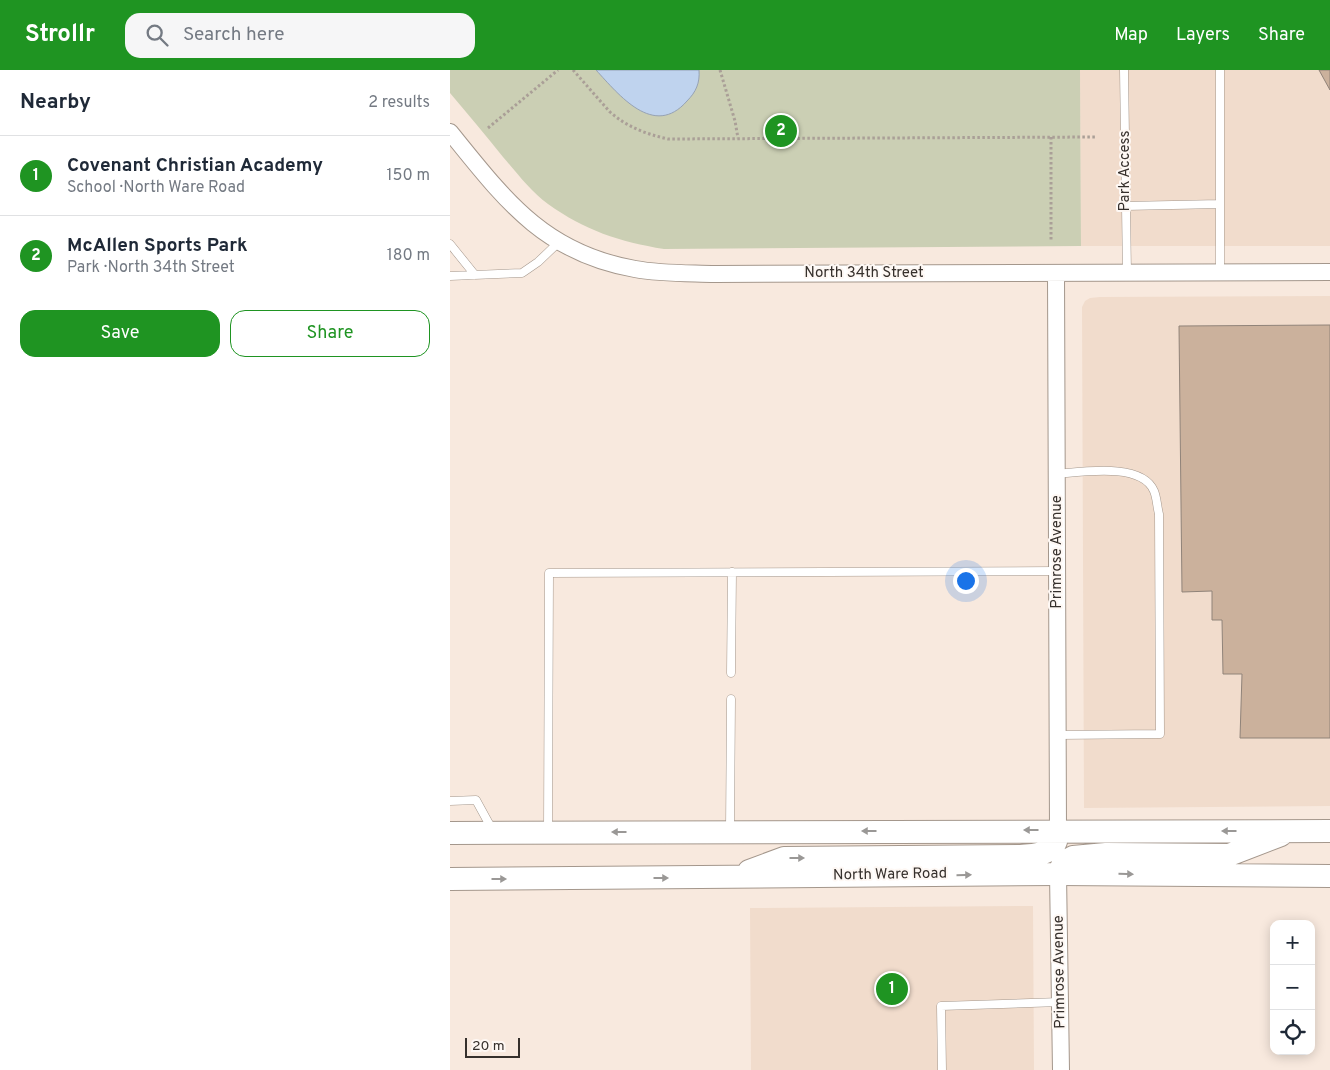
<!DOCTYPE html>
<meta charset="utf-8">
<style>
body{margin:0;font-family:Overpass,sans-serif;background:#f6f6f7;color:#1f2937}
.controls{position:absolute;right:15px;bottom:15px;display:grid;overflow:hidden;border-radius:10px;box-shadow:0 2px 12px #0003}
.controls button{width:45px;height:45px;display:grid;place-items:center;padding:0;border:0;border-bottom:1px solid #e0e1e3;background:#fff;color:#1f2937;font:25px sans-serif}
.scale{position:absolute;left:15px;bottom:12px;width:55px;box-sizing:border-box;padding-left:5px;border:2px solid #36302c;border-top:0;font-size:14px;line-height:18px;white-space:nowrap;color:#36302c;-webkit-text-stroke:4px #fef8f4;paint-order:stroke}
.you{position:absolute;left:515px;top:510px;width:18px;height:18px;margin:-12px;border:4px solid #fff;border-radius:50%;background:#1a73e8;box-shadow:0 0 0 8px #1a73e833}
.badge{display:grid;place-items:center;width:32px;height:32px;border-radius:50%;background:#1f9422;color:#fff;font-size:16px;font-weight:700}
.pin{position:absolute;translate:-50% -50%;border:2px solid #fff;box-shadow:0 1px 5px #0006}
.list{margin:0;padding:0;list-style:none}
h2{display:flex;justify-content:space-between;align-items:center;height:65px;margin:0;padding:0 20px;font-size:21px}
h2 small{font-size:16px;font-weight:400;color:#747a83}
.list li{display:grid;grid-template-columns:32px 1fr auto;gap:15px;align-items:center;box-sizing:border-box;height:80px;padding:0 20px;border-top:1px solid #e0e1e3}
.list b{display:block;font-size:19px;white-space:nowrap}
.list p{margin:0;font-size:16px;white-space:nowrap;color:#747a83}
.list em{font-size:16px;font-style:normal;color:#747a83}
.actions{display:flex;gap:10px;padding:15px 20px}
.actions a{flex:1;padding:11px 0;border:1px solid #1f9422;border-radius:15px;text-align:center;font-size:18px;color:#1f9422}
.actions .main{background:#1f9422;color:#fff}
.icon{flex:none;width:28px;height:28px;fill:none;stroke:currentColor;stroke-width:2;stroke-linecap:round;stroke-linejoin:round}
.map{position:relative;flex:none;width:880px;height:1000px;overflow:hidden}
header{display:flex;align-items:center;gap:30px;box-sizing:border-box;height:70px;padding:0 25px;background:#1f9422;color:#fff}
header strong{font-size:24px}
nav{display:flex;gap:28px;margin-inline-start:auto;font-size:18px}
.search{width:350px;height:45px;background:#f6f6f7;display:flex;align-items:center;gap:12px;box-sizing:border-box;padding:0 18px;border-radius:15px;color:#747a83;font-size:19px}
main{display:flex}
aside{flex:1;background:#fff}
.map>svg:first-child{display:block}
</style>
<header>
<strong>Strollr</strong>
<div class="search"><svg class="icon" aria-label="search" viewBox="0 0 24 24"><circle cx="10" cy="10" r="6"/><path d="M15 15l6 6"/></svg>Search here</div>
<nav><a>Map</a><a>Layers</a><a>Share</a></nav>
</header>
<main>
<aside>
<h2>Nearby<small>2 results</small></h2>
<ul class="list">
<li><span class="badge">1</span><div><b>Covenant Christian Academy</b><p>School · North Ware Road</p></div><em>150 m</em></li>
<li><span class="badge">2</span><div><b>McAllen Sports Park</b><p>Park · North 34th Street</p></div><em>180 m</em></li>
</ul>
<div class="actions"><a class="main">Save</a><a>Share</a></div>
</aside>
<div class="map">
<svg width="880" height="1000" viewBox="0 0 880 1000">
<rect width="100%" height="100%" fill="#f8e9de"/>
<!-- built -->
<path fill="#f1dccc" d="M 630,0 L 880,0 L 880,176 L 631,176 Z
M 880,226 L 880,736 L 634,738 L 632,237 L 635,231 L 640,228 L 650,227 Z
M 583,836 L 584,1000 L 301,1000 L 300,838 Z"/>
<!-- green -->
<path fill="#cbcfb4" d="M 0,0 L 630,0 L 631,176 L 214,179 C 170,172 134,160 98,134 C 81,122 67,103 53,87 C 36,66 18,44 0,23 Z"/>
<!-- water -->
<path fill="#bfd3ee" stroke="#96a2b4" d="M 146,0 L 249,0 C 250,13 246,22 237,31 C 204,69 169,25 146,0 Z"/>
<!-- building -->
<path fill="#cbb19c" stroke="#908379" d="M 869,0 L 880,0 L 880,20 Z
M 880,255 L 880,668 L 790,668 L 792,604 L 773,604 L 772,550 L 762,550 L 762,521 L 732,522 L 729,256 Z"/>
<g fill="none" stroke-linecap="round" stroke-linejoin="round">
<!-- service casing -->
<g stroke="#a4978c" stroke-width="9">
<path id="service" d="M 674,0 L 677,203
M 770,0 L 770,202
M 675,136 L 770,134
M 0,174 L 25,205
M 0,206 L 72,203 L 88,192 L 109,172
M 606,404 C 632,402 692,392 704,421 C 707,428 707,437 709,444 L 710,664 L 608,665
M 281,603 L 282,502
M 0,731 L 26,730 L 43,761
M 280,760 L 281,629
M 98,761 L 99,503 L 607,501
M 492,1000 L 491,936 L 610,932"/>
</g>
<!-- minor casing -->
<g stroke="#a4978c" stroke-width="18">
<path id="minor" d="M 0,62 C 55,130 94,183 185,199 C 212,204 239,203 265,204 L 880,202
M 606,203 L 608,760
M 608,804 L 611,1000"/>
</g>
<!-- secondary casing -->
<g stroke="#a4978c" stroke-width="24">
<path id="secondary" d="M 0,763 L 880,761
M 299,801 L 334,788 L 571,786 C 591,784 607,785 608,760
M 608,804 L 614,792 L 623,787 L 656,784 L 779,785 L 831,765
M 0,809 L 608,804 L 880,806"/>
</g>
<!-- path -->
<path stroke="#aa9f97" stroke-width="3" stroke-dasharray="2.5 2.5" stroke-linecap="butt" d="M 123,0 L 160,42 C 177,57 196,64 218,69 L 645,67
M 270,0 L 285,51 L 288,68
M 38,58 L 108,0
M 601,67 L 601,170"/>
<!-- service -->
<use href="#service" stroke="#fff" stroke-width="8"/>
<!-- minor -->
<use href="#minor" stroke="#fff" stroke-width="16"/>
<!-- secondary -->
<use href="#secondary" stroke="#fff" stroke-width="22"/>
</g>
<!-- one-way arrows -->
<defs><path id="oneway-solid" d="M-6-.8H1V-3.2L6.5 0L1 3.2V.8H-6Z" transform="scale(1.25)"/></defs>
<g fill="#9a9896">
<use href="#oneway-solid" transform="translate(581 760) rotate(180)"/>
<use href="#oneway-solid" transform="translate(419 761) rotate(180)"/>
<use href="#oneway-solid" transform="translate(779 761) rotate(-180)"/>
<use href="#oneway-solid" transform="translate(169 762) rotate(180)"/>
<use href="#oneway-solid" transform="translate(347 788)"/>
<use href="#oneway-solid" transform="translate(676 804) rotate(1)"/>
<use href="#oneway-solid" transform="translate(514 805) rotate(-1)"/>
<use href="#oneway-solid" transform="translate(211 808)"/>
<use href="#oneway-solid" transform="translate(49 809)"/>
</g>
<g text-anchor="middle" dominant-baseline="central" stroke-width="4" stroke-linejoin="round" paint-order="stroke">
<!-- street labels -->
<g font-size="15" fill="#36302c" stroke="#fef8f4">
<text transform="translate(675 101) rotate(-90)">Park Access</text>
<text x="414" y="203">North 34th Street</text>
<text transform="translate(607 482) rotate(-90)">Primrose Avenue</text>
<text transform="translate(440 805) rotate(-1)">North Ware Road</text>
<text transform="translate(610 902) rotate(-91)">Primrose Avenue</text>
</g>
</g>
</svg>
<div class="controls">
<button>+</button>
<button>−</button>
<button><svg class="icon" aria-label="locate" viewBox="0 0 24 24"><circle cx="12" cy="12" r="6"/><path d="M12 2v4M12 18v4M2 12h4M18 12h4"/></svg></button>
</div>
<div class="scale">20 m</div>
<div class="you"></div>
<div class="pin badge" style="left:442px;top:919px">1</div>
<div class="pin badge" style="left:331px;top:61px">2</div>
</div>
</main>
